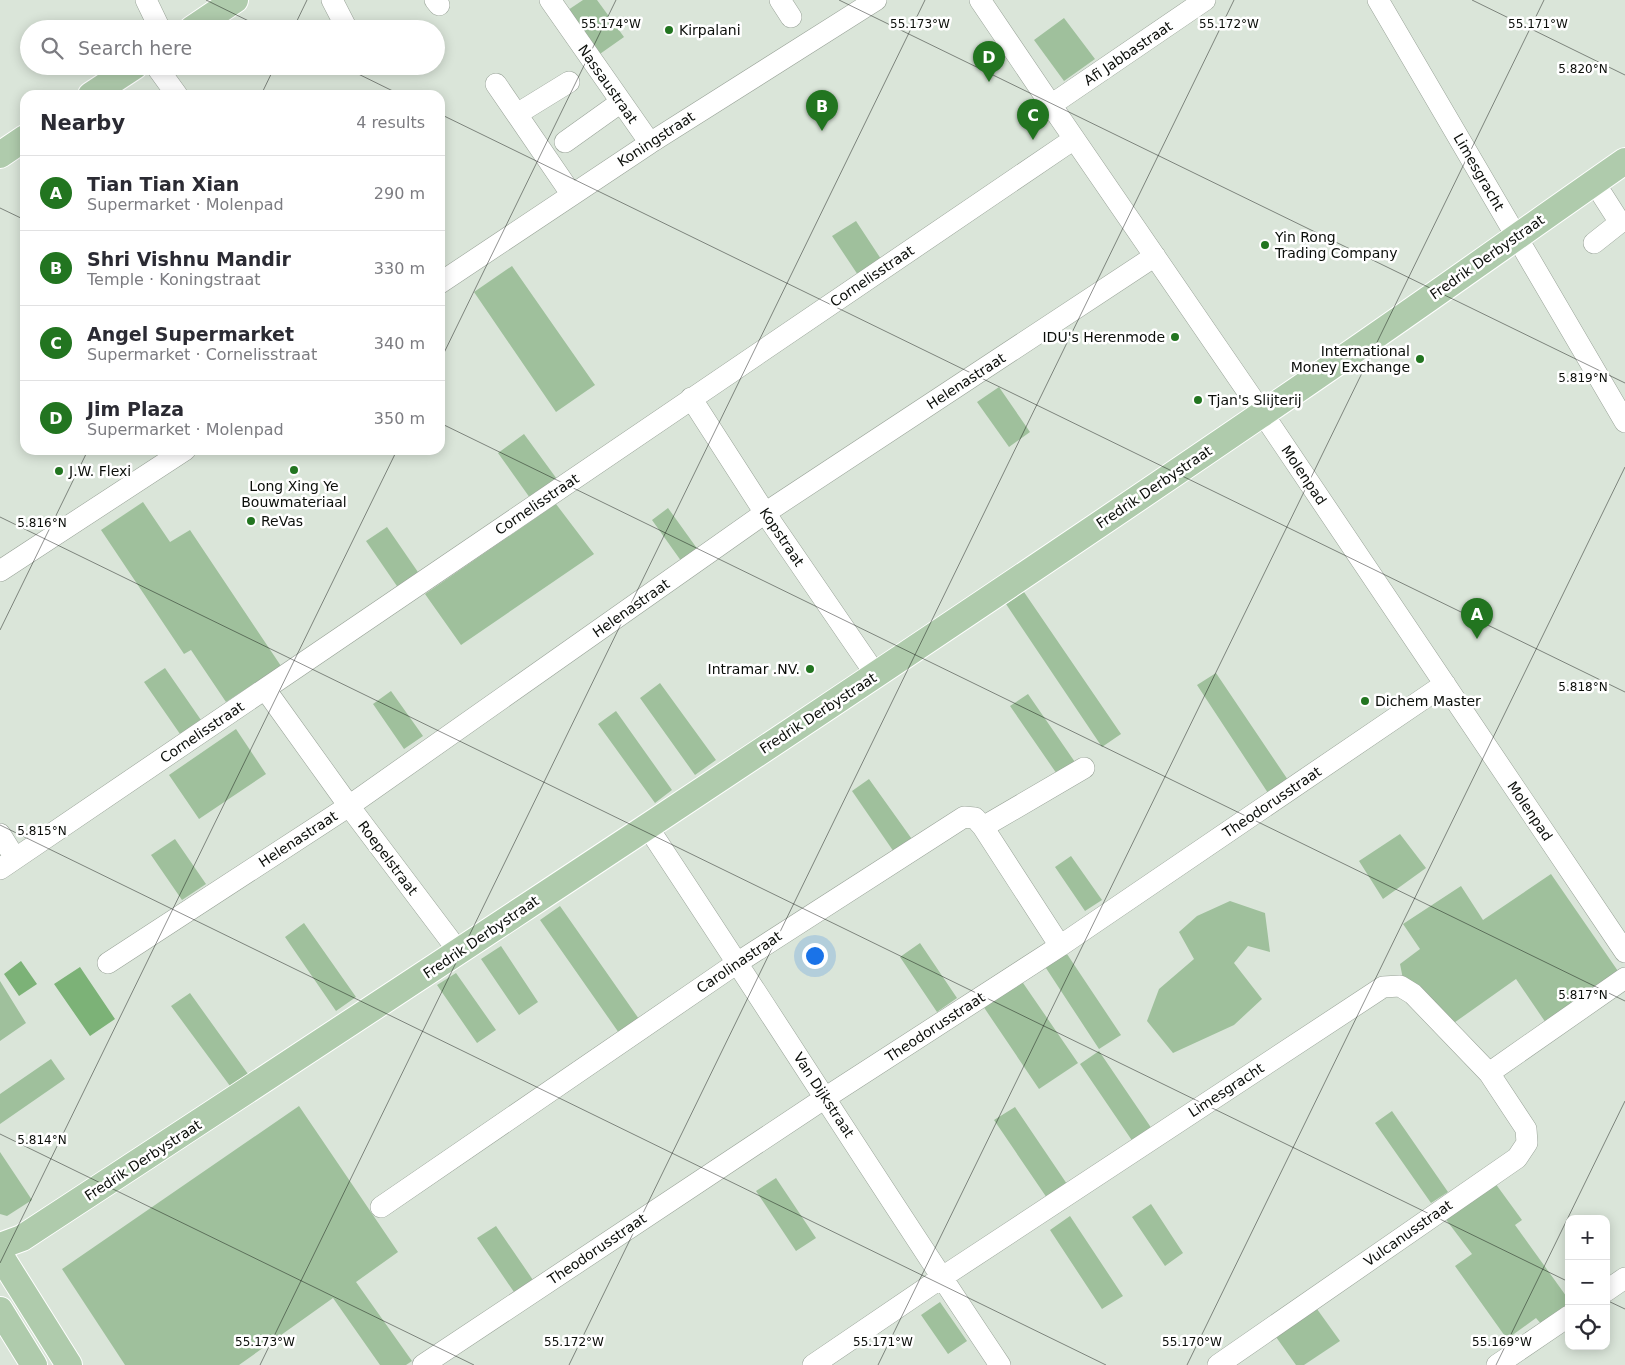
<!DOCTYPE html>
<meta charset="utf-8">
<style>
body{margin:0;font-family:"DejaVu Sans",sans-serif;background:#f7f7f7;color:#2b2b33}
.controls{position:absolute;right:15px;bottom:15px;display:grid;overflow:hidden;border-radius:10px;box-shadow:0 2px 12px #0003}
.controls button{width:45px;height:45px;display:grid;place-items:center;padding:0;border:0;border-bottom:1px solid #e1e1e2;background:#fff;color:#2b2b33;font:25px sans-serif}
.you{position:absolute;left:814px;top:955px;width:18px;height:18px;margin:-12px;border:4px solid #fff;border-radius:50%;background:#1a73e8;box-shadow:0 0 0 8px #1a73e833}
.badge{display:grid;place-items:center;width:32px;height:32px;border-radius:50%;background:#227520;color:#fff;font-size:16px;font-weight:700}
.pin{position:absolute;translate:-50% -41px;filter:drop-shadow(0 1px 2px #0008)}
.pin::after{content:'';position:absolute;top:26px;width:18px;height:15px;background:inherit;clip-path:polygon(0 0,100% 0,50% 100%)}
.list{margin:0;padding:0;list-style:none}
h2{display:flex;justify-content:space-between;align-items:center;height:65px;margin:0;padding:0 20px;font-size:21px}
h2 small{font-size:16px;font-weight:400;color:#7c7c81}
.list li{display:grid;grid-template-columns:32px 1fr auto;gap:15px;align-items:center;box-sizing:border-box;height:75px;padding:0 20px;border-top:1px solid #e1e1e2}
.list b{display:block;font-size:19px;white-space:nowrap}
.list p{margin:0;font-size:16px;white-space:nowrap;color:#7c7c81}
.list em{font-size:16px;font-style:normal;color:#7c7c81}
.icon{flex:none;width:28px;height:28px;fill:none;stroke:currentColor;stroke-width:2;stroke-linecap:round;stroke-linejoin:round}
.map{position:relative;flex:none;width:1625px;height:1365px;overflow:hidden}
.search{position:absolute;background:#fff;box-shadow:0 2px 12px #0003;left:20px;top:20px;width:425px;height:55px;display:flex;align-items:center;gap:12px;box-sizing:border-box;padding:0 18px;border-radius:28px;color:#7c7c81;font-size:19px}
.panel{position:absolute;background:#fff;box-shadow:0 2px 12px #0003;left:20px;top:90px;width:425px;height:365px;border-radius:15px}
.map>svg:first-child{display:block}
</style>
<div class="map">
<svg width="1625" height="1365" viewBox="0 0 1625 1365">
<rect width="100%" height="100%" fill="#dae5d9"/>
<!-- green -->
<path fill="#9fc09c" d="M 583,0 L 597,0 L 624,37 L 597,56 L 565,12 Z
M 1064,18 L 1095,59 L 1064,81 L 1034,40 Z
M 856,221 L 881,259 L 858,275 L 832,236 Z
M 512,266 L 595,385 L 556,412 L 474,292 Z
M 999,387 L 1030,432 L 1009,447 L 977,402 Z
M 524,434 L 562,486 L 535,505 L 498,453 Z
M 143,502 L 170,542 L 190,530 L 281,666 L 226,702 L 191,650 L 184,654 L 101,530 Z
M 556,504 L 594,554 L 461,645 L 425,594 Z
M 668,508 L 701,554 L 684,565 L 652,520 Z
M 387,527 L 420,575 L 399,589 L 366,541 Z
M 1024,592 L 1121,734 L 1102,747 L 1006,604 Z
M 165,668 L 201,720 L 180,734 L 144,682 Z
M 1216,673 L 1288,780 L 1268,793 L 1197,685 Z
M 660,683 L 716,760 L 695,775 L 640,698 Z
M 391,691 L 423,736 L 404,749 L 373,704 Z
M 1028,694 L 1077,765 L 1059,777 L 1010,706 Z
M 616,711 L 672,790 L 655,803 L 598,724 Z
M 236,729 L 266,774 L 199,819 L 169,775 Z
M 869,779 L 914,842 L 896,855 L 852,791 Z
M 1400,834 L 1426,868 L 1383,899 L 1359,861 Z
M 175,839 L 206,884 L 182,900 L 151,855 Z
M 1071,856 L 1102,900 L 1085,911 L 1055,867 Z
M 1551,874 L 1620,974 L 1548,1026 L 1516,979 L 1451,1025 L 1403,979 L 1400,964 L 1420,949 L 1403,924 L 1461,886 L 1483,920 Z
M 1230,901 L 1265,913 L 1270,952 L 1248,946 L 1234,963 L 1262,999 L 1234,1025 L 1173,1053 L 1147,1021 L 1159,989 L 1194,959 L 1179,932 L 1197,916 Z
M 560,906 L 639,1019 L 619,1033 L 540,920 Z
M 304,923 L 356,997 L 336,1011 L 285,937 Z
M 920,943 L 957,998 L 937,1012 L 900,957 Z
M 501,946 L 538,1002 L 519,1015 L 481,959 Z
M 1065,951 L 1121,1035 L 1099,1049 L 1044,965 Z
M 456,973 L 496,1030 L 477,1043 L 437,985 Z
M 1021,980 L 1078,1063 L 1039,1089 L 983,1006 Z
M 0,981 L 26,1023 L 0,1041 Z
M 190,993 L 248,1074 L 230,1086 L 171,1006 Z
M 1099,1051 L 1152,1129 L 1133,1142 L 1080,1064 Z
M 51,1059 L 65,1079 L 0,1124 L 0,1094 Z
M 299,1106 L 398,1252 L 356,1282 L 412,1361 L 406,1365 L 380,1365 L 333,1298 L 239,1365 L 125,1365 L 62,1269 Z
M 1015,1107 L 1067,1184 L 1047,1198 L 994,1120 Z
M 1392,1111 L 1448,1192 L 1431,1203 L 1375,1123 Z
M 0,1152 L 32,1200 L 7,1216 L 0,1214 Z
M 776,1178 L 816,1238 L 796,1251 L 756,1191 Z
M 1495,1183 L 1522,1220 L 1515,1225 L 1569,1300 L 1569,1307 L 1542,1325 L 1536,1318 L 1507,1339 L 1455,1266 L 1472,1254 L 1444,1217 Z
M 1151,1204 L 1183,1253 L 1165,1266 L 1132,1217 Z
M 1070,1216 L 1123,1296 L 1102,1309 L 1050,1230 Z
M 496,1226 L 533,1280 L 514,1292 L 477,1238 Z
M 940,1302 L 967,1341 L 948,1354 L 921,1315 Z
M 1317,1309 L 1340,1341 L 1304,1365 L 1296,1365 L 1276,1337 Z"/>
<!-- water -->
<path fill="#7cb277" d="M 21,961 L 37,984 L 19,996 L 4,974 Z
M 80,967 L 115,1019 L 90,1036 L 54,984 Z"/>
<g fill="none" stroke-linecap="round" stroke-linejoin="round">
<!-- minor casing -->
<g stroke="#99a398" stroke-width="22">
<path id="minor" d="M 146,0 L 160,29
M 332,0 L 347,29
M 435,0 L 439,5
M 550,0 L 650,143
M 780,0 L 791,17
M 980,0 L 1051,105 L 1263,414 L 1625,952
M 1378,0 L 1625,422
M 156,66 L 177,95
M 496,84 L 572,195
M 1051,105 L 1205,0
M 517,114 L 569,82
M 565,142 L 621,102
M 1594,243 L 1618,224 L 1619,221 L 1594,182
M 440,283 L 650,143 L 876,0
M 691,398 L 765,513 L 876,675
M 0,571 L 185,450
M 265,689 L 349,806 L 459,952
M 647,826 C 766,1005 880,1186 1000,1365
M 983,827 L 1084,768
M 0,834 L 15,858
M 0,869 L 1074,139
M 108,963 L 349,806 L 765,513 L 1155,256
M 1489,1073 L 1625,978
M 381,1207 L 737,963 L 964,817 L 975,818 L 983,827 L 1060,946
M 1606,1291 L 1625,1278
M 423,1365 L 825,1098 L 1060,946 L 1445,684
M 813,1365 L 941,1278 L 1383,987 L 1400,986 L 1413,994 L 1489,1073 L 1526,1129 L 1527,1143 L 1517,1158 L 1218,1365
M 1497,1365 L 1569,1316"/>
</g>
<!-- major casing -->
<g stroke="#fff" stroke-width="28">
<path id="major" d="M 192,29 L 235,0
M 91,95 L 135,66
M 0,155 L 25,138
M 0,1246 L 22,1238 C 436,967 850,695 1259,416 C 1382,333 1503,246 1625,161
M 0,1255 L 69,1365
M 0,1310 L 34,1365"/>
</g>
<!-- minor -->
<use href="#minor" stroke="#fff" stroke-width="21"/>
<!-- major -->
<use href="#major" stroke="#afcbac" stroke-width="26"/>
</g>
<!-- ticks -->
<path fill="none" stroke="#0b0e0a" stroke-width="1" stroke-opacity="0.45" d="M 206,0 L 265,29M 839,0 L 1625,383M 1472,0 L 1625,75M 293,29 L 307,0M 342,66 L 401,95M 261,95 L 275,66M 440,114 L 1625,692M 0,208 L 25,220M 440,361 L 616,0M 440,423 L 1625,1001M 0,517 L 1569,1282M 0,630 L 88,450M 0,825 L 1106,1365M 0,1134 L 474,1365M 0,1263 L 397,450M 1606,1300 L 1625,1309M 260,1365 L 925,0M 569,1365 L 1234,0M 878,1365 L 1544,0M 1187,1365 L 1625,467M 1496,1365 L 1625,1101"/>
<!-- markers -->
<g fill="#227520" stroke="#fff" stroke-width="2">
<circle cx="669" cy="30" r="5"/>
<circle cx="1265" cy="245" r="5"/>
<circle cx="1175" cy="337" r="5"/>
<circle cx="1420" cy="359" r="5"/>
<circle cx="1198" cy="400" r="5"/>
<circle cx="294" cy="470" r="5"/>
<circle cx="59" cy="471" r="5"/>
<circle cx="251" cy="521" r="5"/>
<circle cx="810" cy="669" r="5"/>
<circle cx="1365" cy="701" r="5"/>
</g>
<g text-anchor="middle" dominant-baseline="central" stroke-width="5" stroke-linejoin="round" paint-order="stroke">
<!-- poi labels -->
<g font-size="14" fill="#0b0e0a" stroke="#fff" text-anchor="start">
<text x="679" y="30">Kirpalani</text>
<text x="1275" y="237">Yin Rong<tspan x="1275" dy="16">Trading Company</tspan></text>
<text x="1165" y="337" text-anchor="end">IDU's Herenmode</text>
<text x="1410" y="351" text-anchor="end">International<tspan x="1410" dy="16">Money Exchange</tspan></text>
<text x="1208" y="400">Tjan's Slijterij</text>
<text x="69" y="471">J.W. Flexi</text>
<text x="294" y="486" text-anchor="middle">Long Xing Ye<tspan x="294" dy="16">Bouwmateriaal</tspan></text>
<text x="261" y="521">ReVas</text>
<text x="800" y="669" text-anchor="end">Intramar .NV.</text>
<text x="1375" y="701">Dichem Master</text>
</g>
<!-- street labels -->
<g font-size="14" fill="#0b0e0a" stroke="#fff">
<text transform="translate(1128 53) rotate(-34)">Afi Jabbastraat</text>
<text transform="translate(608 84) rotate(55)">Nassaustraat</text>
<text transform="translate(656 139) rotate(-33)">Koningstraat</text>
<text transform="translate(1479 172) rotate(60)">Limesgracht</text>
<text transform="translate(1487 257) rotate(-35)">Fredrik Derbystraat</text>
<text transform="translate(872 276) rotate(-34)">Cornelisstraat</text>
<text transform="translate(966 381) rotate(-33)">Helenastraat</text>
<text transform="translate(1304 475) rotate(56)">Molenpad</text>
<text transform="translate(1154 487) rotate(-34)">Fredrik Derbystraat</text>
<text transform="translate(537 504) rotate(-34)">Cornelisstraat</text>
<text transform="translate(782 537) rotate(56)">Kopstraat</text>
<text transform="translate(631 608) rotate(-35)">Helenastraat</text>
<text transform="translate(818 713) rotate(-33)">Fredrik Derbystraat</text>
<text transform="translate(202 732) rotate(-34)">Cornelisstraat</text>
<text transform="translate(1272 802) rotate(-34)">Theodorusstraat</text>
<text transform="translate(1530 811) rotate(56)">Molenpad</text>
<text transform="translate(298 839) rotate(-33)">Helenastraat</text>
<text transform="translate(388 858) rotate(53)">Roepelstraat</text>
<text transform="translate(481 937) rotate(-34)">Fredrik Derbystraat</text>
<text transform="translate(739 962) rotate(-34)">Carolinastraat</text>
<text transform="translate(935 1027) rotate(-33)">Theodorusstraat</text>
<text transform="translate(1226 1090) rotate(-33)">Limesgracht</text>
<text transform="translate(824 1095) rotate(57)">Van Dijkstraat</text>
<text transform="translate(143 1160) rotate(-33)">Fredrik Derbystraat</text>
<text transform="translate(1408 1233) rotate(-35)">Vulcanusstraat</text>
<text transform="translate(597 1249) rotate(-34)">Theodorusstraat</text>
</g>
</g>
<g font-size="12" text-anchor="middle" fill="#0b0e0a" stroke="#fff" stroke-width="5" stroke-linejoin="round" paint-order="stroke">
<text x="611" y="28">55.174°W</text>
<text x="920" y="28">55.173°W</text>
<text x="1229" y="28">55.172°W</text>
<text x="1538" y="28">55.171°W</text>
<text x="1583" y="73">5.820°N</text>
<text x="1583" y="382">5.819°N</text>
<text x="42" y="527">5.816°N</text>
<text x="1583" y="691">5.818°N</text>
<text x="42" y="835">5.815°N</text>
<text x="1583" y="999">5.817°N</text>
<text x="42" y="1144">5.814°N</text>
<text x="265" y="1346">55.173°W</text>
<text x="574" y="1346">55.172°W</text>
<text x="883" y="1346">55.171°W</text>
<text x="1192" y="1346">55.170°W</text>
<text x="1502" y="1346">55.169°W</text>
</g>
</svg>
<div class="controls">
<button>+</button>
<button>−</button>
<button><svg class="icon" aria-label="locate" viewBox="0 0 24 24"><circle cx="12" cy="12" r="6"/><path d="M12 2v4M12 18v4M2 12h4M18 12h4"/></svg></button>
</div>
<div class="you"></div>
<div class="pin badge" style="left:1477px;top:639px">A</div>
<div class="pin badge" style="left:822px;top:131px">B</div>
<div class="pin badge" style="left:1033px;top:140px">C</div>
<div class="pin badge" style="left:989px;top:82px">D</div>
<div class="search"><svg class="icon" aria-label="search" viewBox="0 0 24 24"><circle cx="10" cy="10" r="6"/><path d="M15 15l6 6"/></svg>Search here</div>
<section class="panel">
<h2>Nearby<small>4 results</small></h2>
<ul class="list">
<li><span class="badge">A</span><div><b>Tian Tian Xian</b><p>Supermarket · Molenpad</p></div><em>290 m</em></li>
<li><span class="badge">B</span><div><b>Shri Vishnu Mandir</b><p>Temple · Koningstraat</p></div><em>330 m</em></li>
<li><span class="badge">C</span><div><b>Angel Supermarket</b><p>Supermarket · Cornelisstraat</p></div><em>340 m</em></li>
<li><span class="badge">D</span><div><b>Jim Plaza</b><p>Supermarket · Molenpad</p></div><em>350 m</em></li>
</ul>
</section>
</div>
